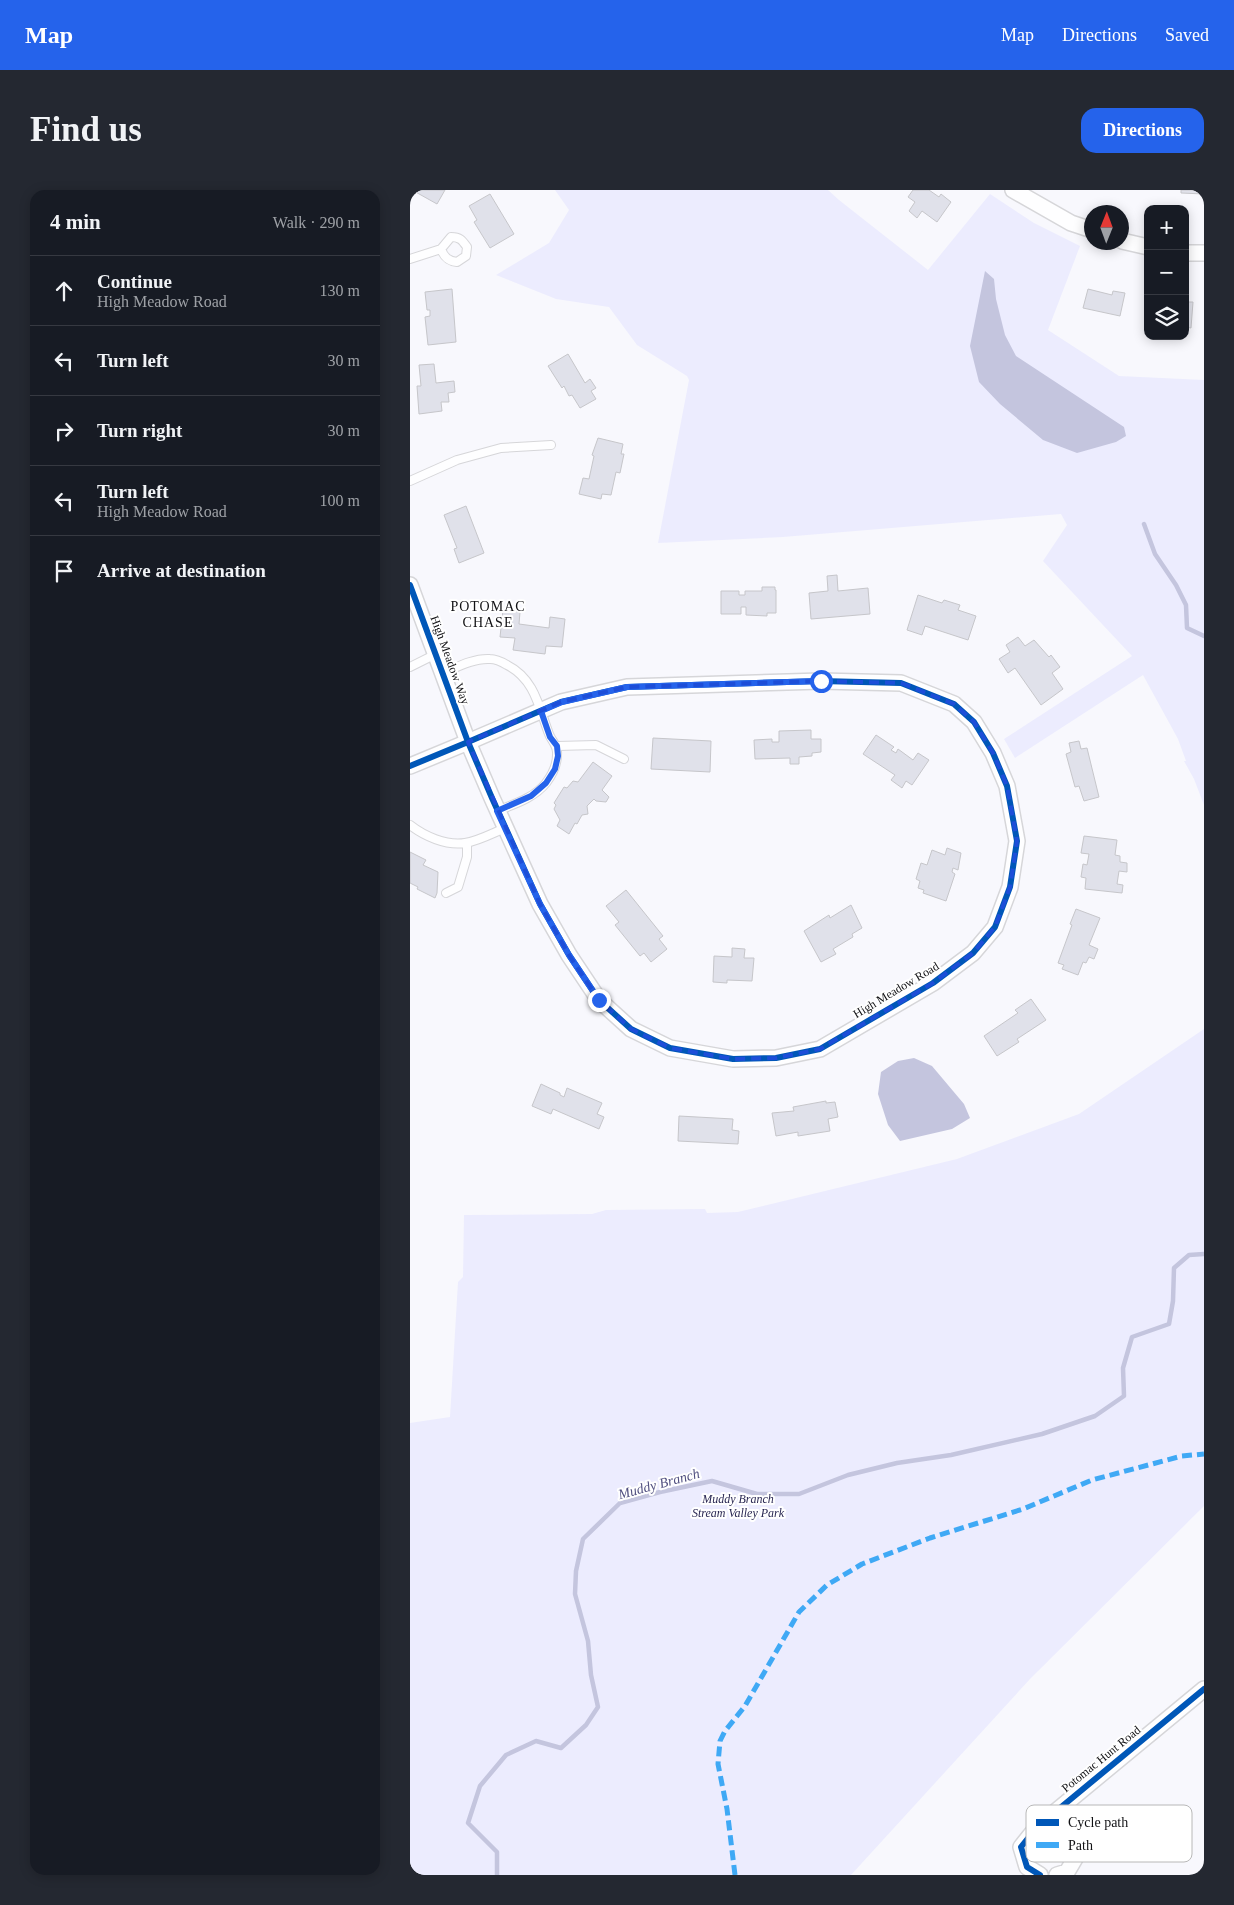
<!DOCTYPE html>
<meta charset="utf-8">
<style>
body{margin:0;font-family:Georgia,serif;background:#242831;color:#f1f3f6}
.controls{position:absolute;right:15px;top:15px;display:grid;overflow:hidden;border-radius:10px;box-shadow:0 2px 12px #0003}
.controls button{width:45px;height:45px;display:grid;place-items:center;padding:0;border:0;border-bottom:1px solid #363941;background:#171b24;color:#f1f3f6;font:25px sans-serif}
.compass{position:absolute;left:674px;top:15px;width:45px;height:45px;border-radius:50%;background:#171b24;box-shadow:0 2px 12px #0003;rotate:1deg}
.stop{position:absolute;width:15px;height:15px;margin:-11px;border:4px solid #2563eb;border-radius:50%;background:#fff}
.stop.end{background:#2563eb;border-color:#fff;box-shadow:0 1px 5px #0008}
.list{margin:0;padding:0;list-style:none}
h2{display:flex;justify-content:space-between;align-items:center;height:65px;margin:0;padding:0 20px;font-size:21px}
h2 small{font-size:16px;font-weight:400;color:#9ea1a6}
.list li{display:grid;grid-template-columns:32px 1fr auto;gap:15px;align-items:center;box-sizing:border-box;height:70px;padding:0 20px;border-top:1px solid #363941}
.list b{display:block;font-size:19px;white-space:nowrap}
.list p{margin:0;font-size:16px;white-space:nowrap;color:#9ea1a6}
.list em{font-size:16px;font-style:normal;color:#9ea1a6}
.icon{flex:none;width:28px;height:28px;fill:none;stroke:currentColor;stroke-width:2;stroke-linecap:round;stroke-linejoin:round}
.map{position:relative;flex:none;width:794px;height:1685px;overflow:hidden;border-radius:15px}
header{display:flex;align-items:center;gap:30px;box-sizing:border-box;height:70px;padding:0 25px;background:#2563eb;color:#fff}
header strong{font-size:24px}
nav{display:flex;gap:28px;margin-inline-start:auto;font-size:18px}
.intro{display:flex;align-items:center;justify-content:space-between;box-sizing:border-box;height:120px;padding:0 30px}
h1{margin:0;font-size:35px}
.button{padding:12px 22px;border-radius:15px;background:#2563eb;color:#fff;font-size:18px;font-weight:700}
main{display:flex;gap:30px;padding:0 30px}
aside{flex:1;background:#171b24;border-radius:15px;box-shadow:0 2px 12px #0003}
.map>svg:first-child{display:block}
</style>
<header>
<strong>Map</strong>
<nav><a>Map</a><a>Directions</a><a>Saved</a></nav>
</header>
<div class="intro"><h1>Find us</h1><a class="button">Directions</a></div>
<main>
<aside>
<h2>4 min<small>Walk · 290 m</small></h2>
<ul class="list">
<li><svg class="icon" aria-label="ahead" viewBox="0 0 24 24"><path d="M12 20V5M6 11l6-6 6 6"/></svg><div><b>Continue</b><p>High Meadow Road</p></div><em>130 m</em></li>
<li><svg class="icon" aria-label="left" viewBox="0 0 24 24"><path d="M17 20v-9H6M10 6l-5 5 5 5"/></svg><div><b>Turn left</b></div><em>30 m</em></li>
<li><svg class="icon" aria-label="right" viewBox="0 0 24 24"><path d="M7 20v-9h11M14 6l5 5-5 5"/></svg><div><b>Turn right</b></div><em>30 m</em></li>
<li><svg class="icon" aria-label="left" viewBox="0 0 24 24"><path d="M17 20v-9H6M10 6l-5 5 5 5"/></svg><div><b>Turn left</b><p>High Meadow Road</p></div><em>100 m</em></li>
<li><svg class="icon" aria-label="arrive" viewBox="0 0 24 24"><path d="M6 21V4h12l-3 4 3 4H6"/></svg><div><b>Arrive at destination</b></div></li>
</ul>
</aside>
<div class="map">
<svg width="794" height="1685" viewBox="0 0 794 1685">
<rect width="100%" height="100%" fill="#f8f8fd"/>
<!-- green -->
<path fill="#ececfe" d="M 145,0 L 418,0 L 429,10 L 518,80 L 580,4 L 624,33 L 670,56 L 638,140 L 709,186 L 794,190 L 794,615 L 784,589 L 774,571 L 776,571 L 768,549 L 733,485 L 605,568 L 594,549 L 722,466 L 633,371 L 657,335 L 651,324 L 373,347 L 248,353 L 279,190 L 277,186 L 227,155 L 199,117 L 146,109 L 86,85 L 139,53 L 159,20 Z
M 794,839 L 794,1316 L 620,1489 L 441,1685 L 0,1685 L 0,1233 L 40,1227 L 48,1092 L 53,1087 L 54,1025 L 182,1024 L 196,1020 L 295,1019 L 297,1023 L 328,1022 L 547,969 L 669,924 Z"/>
<!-- water -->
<path fill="#c4c5de" d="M 575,81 L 584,89 L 586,109 L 595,145 L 606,166 L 714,237 L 716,246 L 706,252 L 667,263 L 633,250 L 590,214 L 569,192 L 560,156 Z
M 504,868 L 522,876 L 554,914 L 560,928 L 542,939 L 490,951 L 478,935 L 468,904 L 471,882 L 488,871 Z"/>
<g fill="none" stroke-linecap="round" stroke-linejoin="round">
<!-- stream -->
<path stroke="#c4c5de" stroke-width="4.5" d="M 734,334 L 745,364 L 766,395 L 776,415 L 777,438 L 794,446
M 87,1685 L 87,1662 L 58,1633 L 70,1596 L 96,1565 L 126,1551 L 151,1558 L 176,1535 L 188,1517 L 181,1485 L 178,1451 L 165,1404 L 166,1381 L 173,1349 L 210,1313 L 250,1302 L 302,1291 L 347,1304 L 389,1304 L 438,1285 L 487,1273 L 541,1265 L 632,1244 L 685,1226 L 714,1206 L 713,1178 L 722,1147 L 759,1134 L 763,1111 L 764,1078 L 779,1065 L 794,1064"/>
</g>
<!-- building -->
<path fill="#e0e1ea" stroke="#c6c6ca" d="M 2,0 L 35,0 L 27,14 Z
M 503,0 L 519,0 L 529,7 L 531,4 L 541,12 L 527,32 L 512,21 L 507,28 L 499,21 L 505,12 L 498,7 Z
M 771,0 L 794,0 L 794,4 L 771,3 Z
M 80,4 L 104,44 L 80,58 L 64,32 L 67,30 L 59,16 Z
M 42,99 L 46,152 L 18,155 L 15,127 L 20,126 L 20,120 L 17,120 L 15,102 Z
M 678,99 L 702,105 L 703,101 L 715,103 L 710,126 L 673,118 Z
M 775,112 L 783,112 L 781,138 L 775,137 Z
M 158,164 L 175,193 L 180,189 L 186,198 L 181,201 L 186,209 L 170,218 L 162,205 L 159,206 L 154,196 L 152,198 L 138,176 Z
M 24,174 L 26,193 L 44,191 L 45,202 L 38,203 L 39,212 L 31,212 L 32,221 L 9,224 L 7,196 L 11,196 L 9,175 Z
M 188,248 L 213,254 L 211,264 L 214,264 L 210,283 L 206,282 L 201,305 L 192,304 L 191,309 L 169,304 L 173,288 L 179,289 L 184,266 L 182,265 Z
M 56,316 L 74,363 L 49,373 L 44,359 L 47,358 L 34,325 Z
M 427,385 L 428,401 L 458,398 L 460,424 L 401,429 L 399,403 L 418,401 L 417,386 Z
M 352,397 L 365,397 L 365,400 L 366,400 L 366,423 L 357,423 L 357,426 L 336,425 L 336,417 L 331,417 L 331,424 L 311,424 L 311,401 L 329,401 L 329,405 L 335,405 L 335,401 L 352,401 Z
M 508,405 L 532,413 L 534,410 L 550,415 L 548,420 L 566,426 L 558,450 L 515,436 L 512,445 L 497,440 Z
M 93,420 L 110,422 L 109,434 L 139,438 L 140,427 L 155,429 L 152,457 L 136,456 L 135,464 L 103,460 L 105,448 L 90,447 Z
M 608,447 L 615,456 L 624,450 L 639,467 L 641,465 L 650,477 L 642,483 L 653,499 L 631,515 L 605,478 L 598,483 L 589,469 L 600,462 L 596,455 Z
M 401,540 L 401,549 L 411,549 L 411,562 L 402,563 L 402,566 L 389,567 L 389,574 L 380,574 L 380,568 L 345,569 L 344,550 L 362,549 L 362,552 L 369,552 L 369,541 Z
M 466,545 L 484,557 L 481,560 L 486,563 L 488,559 L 503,570 L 508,563 L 519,570 L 502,595 L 496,591 L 492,598 L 481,590 L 485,585 L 453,564 Z
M 243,548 L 301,551 L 300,582 L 241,579 Z
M 669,551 L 671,559 L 677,558 L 689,607 L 674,611 L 669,596 L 665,597 L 656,564 L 661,562 L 659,553 Z
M 183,572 L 202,586 L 192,600 L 199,607 L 196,612 L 186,611 L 184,609 L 177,616 L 178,624 L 172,625 L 167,634 L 165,633 L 159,644 L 147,636 L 150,630 L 144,619 L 146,615 L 144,613 L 154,597 L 157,598 L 163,591 L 168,592 Z
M 674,646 L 707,650 L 705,665 L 710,666 L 710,672 L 717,673 L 717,682 L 709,681 L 707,694 L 713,695 L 712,703 L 675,699 L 676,688 L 671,687 L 673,674 L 677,675 L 679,664 L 671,663 Z
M 537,658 L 551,663 L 548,680 L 543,678 L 542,682 L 545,684 L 536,711 L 513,703 L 514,700 L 508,698 L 510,691 L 506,689 L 511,673 L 517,675 L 522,660 L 535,665 Z
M 0,662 L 16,670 L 13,675 L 28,682 L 27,703 L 25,708 L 7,699 L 8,697 L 0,693 Z
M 216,700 L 253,746 L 249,749 L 257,759 L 241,772 L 234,763 L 230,766 L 205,735 L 209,732 L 196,716 Z
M 441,715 L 452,738 L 442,744 L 443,747 L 423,759 L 426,764 L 411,772 L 394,741 L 419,725 L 420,728 Z
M 666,719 L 690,728 L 679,755 L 688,759 L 684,769 L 679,767 L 676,773 L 673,772 L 668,785 L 652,779 L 654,775 L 648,773 L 662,735 L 660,734 Z
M 322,758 L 335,759 L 334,768 L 344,768 L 342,791 L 317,790 L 317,793 L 303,792 L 304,766 L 322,767 Z
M 621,809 L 636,830 L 607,849 L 609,852 L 587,866 L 574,846 L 608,823 L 605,820 Z
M 131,894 L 150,903 L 150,905 L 154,907 L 157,898 L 192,913 L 187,924 L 194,927 L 189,939 L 143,919 L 141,924 L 122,916 Z
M 416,911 L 416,913 L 425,912 L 428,927 L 418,929 L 420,941 L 388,946 L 388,942 L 366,946 L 362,923 L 384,921 L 383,917 Z
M 269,926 L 323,929 L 322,940 L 329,941 L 328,954 L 268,951 Z"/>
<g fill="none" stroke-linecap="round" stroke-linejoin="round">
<!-- service casing -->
<g stroke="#d6d6d9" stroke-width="10">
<path id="service" d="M 0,69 L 31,59 L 41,47 C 50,47 52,50 57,57 L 56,66 L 47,72 C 38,71 34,67 31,59
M 0,291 L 47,270 L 91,258 L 141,255
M 0,477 L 26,464
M 33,483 C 47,477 64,468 80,469 C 86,469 92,472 97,475 C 125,489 129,518 139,544 C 142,552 148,555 147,565 C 147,574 142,585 136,593 C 124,608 104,614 87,621
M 147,556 L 186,555 L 214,569
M 0,635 C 14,646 36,656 55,653 C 68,651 83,643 95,638
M 36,703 L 48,697 L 57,667 L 57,653"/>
</g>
<!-- minor casing -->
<g stroke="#d6d6d9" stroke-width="18">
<path id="minor" d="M 603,0 L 661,33 L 682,40
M 712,51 L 738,57
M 775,63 L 794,63
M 0,395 L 58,552 L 82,608 L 130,714 L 159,765 L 189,810 L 221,839 L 260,858 L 323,869 L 366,868 L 410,859 L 523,793 L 563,763 L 585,737 L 600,697 L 607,651 L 597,596 L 583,563 L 564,532 L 544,514 L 491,493 L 411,491 L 217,497 L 151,512 L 58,552 L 0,576
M 630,1685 L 617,1677 L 611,1657 L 627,1637 L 794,1499
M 647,1685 L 657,1682 L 667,1665 L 657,1612"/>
</g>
<!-- service -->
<use href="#service" stroke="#fefeff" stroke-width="8"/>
<!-- minor -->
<use href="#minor" stroke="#fefeff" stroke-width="15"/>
<!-- quiet -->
<path stroke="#3fa9f5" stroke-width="5" stroke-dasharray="10 5" stroke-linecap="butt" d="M 325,1685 L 317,1619 L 308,1574 L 310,1551 L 315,1541 L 335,1516 L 389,1422 L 417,1395 L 452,1374 L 520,1348 L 613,1319 L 682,1290 L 772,1266 L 794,1264"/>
<!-- cycleway casing -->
<g stroke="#fff" stroke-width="9">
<path id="cycleway" d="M 0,395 L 58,552 L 82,608 L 130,714 L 159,765 L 189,810 L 221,839 L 260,858 L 323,869 L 366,868 L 410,859 L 523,793 L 563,763 L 585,737 L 600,697 L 607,651 L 597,596 L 583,563 L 564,532 L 544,514 L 491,493 L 411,491 L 217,497 L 151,512 L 58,552 L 0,576
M 630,1685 L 617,1677 L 611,1657 L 627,1637 L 794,1499"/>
</g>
<!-- cycleway -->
<use href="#cycleway" stroke="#0057b8" stroke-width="6"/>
</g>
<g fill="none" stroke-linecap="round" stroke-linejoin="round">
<!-- route -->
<path stroke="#2563eb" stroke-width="6" d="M 189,810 L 159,765 L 130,714 L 87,621 L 121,606 L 136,593 L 145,579 L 148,566 L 147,556 L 140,547 L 131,521 L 152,512 L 217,497 L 411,491"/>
</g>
<!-- marked area -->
<path fill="none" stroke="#1d4ed8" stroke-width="4" stroke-dasharray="10 6" stroke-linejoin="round" d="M 411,491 L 491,493 L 544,514 L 564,532 L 583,563 L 597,596 L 607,651 L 600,697 L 585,737 L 563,763 L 523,793 L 410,859 L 366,868 L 323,869 L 260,858 L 221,839 L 189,810 L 159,765 L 130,714 L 58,552 L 151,512 L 217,497 Z"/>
<g text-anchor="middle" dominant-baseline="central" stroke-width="4" stroke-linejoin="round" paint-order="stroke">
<!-- street labels -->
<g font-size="12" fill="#111114" stroke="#fff">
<text transform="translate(40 470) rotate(70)">High Meadow Way</text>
<text transform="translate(486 800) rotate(-31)">High Meadow Road</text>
<text transform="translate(691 1569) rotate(-39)">Potomac Hunt Road</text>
</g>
<!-- park labels -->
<g font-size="12" font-style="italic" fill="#292752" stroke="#fff">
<text x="328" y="1309">Muddy Branch<tspan x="328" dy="14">Stream Valley Park</tspan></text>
</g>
<!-- neighbourhood labels -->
<g font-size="14" letter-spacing="1" fill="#111114" stroke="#fff">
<text x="78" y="416">POTOMAC<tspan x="78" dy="16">CHASE</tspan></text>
</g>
<!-- water labels -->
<g font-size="14" font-style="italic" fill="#515080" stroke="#fff">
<text transform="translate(249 1294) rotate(-15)">Muddy Branch</text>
</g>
</g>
<!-- legend -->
<rect x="616" y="1615" width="166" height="57" rx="8" fill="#fff" stroke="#b8b8b8" stroke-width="1"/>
<rect x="626" y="1629" width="23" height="7" fill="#0057b8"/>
<rect x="626" y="1652" width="23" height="6" fill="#3fa9f5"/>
<g font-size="14" fill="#111114">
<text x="658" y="1637">Cycle path</text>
<text x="658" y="1660">Path</text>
</g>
</svg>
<div class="controls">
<button>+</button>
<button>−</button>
<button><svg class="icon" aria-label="layers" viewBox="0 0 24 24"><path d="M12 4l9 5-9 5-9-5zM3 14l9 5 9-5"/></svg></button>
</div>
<svg class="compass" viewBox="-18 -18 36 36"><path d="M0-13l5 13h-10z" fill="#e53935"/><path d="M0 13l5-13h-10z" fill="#9ea1a6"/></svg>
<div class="stop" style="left:411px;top:491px"></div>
<div class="stop end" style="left:189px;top:810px"></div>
</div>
</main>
